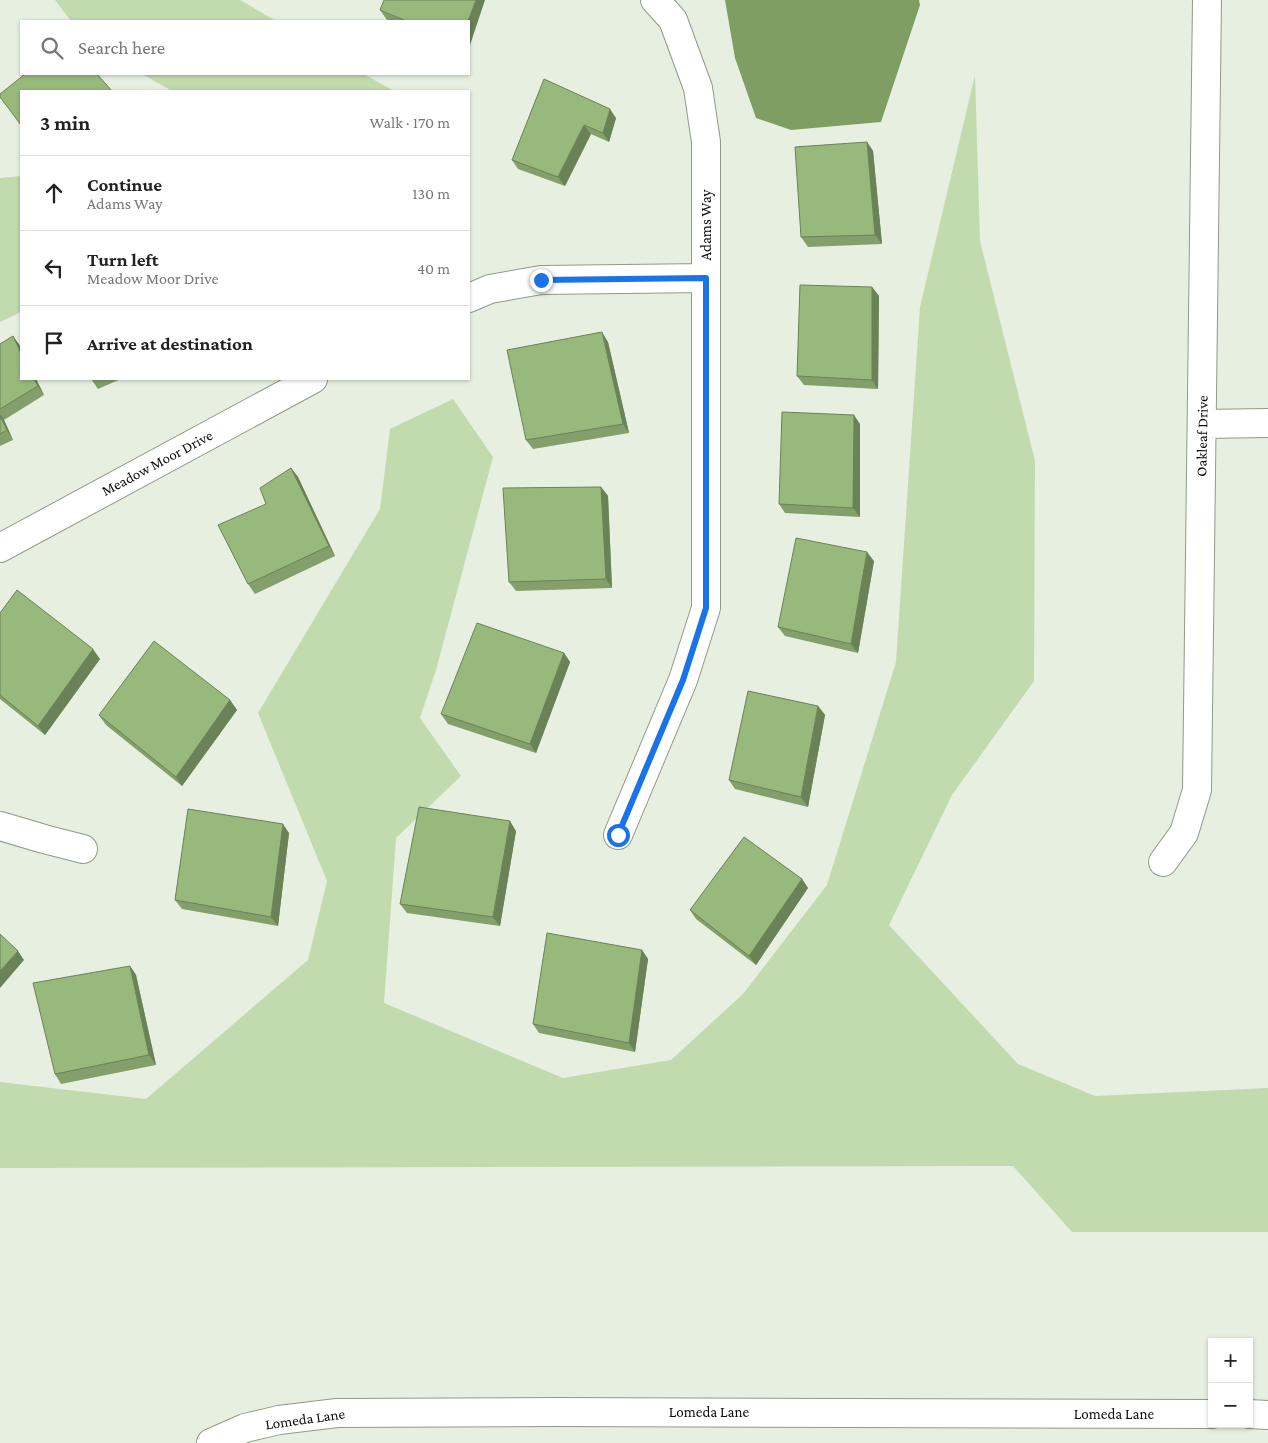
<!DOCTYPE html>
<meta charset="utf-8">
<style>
body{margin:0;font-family:"Crimson Pro",serif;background:#f2f2f2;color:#222}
.controls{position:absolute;right:15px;bottom:15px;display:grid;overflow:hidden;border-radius:0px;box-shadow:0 1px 4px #0004}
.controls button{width:45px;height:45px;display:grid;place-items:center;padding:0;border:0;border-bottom:1px solid #e0e0e0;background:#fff;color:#222;font:25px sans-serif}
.stop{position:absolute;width:15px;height:15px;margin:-11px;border:4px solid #1a73e8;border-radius:50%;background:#fff}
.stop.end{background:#1a73e8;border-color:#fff;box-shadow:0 1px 5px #0008}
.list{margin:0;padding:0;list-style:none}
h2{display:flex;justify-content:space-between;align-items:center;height:65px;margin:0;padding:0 20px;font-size:21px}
h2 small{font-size:16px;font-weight:400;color:#767676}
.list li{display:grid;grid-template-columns:32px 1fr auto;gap:15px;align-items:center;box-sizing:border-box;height:75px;padding:0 20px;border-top:1px solid #e0e0e0}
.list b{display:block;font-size:19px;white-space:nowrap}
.list p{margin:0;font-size:16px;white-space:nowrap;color:#767676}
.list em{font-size:16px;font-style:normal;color:#767676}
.icon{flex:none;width:28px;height:28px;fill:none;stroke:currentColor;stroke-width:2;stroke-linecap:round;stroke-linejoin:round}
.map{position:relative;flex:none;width:1268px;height:1443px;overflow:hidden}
.search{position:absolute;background:#fff;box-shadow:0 1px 4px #0004;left:20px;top:20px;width:450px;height:55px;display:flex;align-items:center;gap:12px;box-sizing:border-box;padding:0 18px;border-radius:0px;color:#767676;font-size:19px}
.panel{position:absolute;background:#fff;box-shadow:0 1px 4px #0004;left:20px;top:90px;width:450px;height:290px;border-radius:0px}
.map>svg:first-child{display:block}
</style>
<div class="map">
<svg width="1268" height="1443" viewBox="0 0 1268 1443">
<rect width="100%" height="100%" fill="#e7f0e0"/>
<!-- green -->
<path fill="#c1daae" d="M 55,0 L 240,0 L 276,21 L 71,21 Z
M 142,74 L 364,74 L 394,91 L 172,91 Z
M 975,75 L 980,241 L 1035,461 L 1034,681 L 952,795 L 889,925 L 1018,1064 L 1095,1096 L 1268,1088 L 1268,1232 L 1072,1232 L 1013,1166 L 0,1168 L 0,1082 L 146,1099 L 308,960 L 327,881 L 258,713 L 380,509 L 390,429 L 453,399 L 493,457 L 436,670 L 420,718 L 461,776 L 396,838 L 384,1003 L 563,1078 L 671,1060 L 743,994 L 827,885 L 896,662 L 920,307 Z
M 21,176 L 21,312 L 0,322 L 0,178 Z"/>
<!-- water -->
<path fill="#7f9e63" d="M 725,0 L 919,0 L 920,5 L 881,122 L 791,130 L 756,118 L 735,58 Z"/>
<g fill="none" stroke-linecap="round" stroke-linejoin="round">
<!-- minor casing -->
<g stroke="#91998a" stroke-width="30">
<path id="minor" d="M 469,298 L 490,289 L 541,280 L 706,278
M 1202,424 L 1268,423
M 0,548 L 313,379
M 0,826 L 44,839 L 83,849
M 618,835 L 683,680 L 706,608 L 706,142 L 698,88 L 673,20 L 655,0
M 1163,862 L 1184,833 L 1197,790 L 1207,0
M 1249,1414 L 1268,1415
M 211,1443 L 245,1428 L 279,1420 L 337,1413 L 556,1412 L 1212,1414"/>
</g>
<!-- minor -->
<use href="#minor" stroke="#fff" stroke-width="28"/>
</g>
<!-- wall -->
<path fill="#839f6b" d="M 380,10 L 469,21 L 391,21 L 387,20 Z
M 544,79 L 616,118 L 609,142 L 591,134 L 565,186 L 518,169 L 512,160 Z
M 867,142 L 873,151 L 882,244 L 808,247 L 801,237 Z
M 872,287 L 879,296 L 878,389 L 804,385 L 797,376 Z
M 13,336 L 20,346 L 44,395 L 4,420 L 13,440 L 0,446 L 0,344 Z
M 608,342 L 629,433 L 533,449 L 526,440 Z
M 91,379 L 121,379 L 98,389 Z
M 860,424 L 860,517 L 785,513 L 779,504 Z
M 291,468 L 298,477 L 335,556 L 255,594 L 248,584 L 266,504 Z
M 601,487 L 608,496 L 612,588 L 516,591 L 509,582 Z
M 874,561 L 858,653 L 785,636 L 778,627 Z
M 0,613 L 100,659 L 45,735 L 0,699 Z
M 564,653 L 570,662 L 536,753 L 448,724 L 441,714 Z
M 230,700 L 237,710 L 182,786 L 106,725 L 99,715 Z
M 818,706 L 825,715 L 808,807 L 735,789 L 729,780 Z
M 516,831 L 500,926 L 407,913 L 400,904 Z
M 289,833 L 278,926 L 182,909 L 175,900 Z
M 802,879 L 808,888 L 756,965 L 696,919 L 690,910 Z
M 642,950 L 648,959 L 635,1052 L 539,1033 L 533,1024 Z
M 130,966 L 136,975 L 156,1065 L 61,1084 L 55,1074 Z"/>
<!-- shaded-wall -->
<path fill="#6a8257" d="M 476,0 L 485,0 L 469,48 L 468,21 Z
M 610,109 L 616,118 L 609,142 L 603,133 Z
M 584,125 L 591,134 L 565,186 L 558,177 Z
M 867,142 L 873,151 L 882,244 L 875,235 Z
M 872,287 L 879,296 L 878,389 L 872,380 Z
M 602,332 L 608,342 L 629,433 L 623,424 Z
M 13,336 L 20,346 L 21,349 L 21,353 Z
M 34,379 L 36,379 L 44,395 L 38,386 Z
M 0,414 L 4,420 L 13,440 L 7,430 L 0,416 Z
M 854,415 L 860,424 L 860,517 L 853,508 Z
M 291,468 L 298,477 L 335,556 L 329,546 Z
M 601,487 L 608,496 L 612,588 L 606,579 Z
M 867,552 L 874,561 L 858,653 L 851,644 Z
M 93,649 L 100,659 L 45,735 L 38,726 Z
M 564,653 L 570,662 L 536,753 L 530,744 Z
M 230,700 L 237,710 L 182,786 L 176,777 Z
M 818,706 L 825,715 L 808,807 L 801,797 Z
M 510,821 L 516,831 L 500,926 L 493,917 Z
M 283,824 L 289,833 L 278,926 L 271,917 Z
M 802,879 L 808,888 L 756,965 L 749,956 Z
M 642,950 L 648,959 L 635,1052 L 629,1043 Z
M 18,951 L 24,960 L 0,988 L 0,971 Z
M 130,966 L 136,975 L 156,1065 L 149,1055 Z"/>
<!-- building -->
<path fill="#98b97c" stroke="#6a8257" d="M 384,0 L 476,0 L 468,21 L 406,21 L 380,10 Z
M 25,74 L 97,74 L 112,91 L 21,91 L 21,125 L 0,97 L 0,94 Z
M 544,79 L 610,109 L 603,133 L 584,125 L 558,177 L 512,160 Z
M 867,142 L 875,235 L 801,237 L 795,147 Z
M 800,285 L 872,287 L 872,380 L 797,376 Z
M 602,332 L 623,424 L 526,440 L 507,350 Z
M 13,336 L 21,353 L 21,379 L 34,379 L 38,386 L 0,409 L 0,344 Z
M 782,412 L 854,415 L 853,508 L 779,504 Z
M 0,416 L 7,430 L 0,434 Z
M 291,468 L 329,546 L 248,584 L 218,525 L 266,504 L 260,488 Z
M 601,487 L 606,579 L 509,582 L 503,488 Z
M 796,538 L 867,552 L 851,644 L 778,627 Z
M 17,590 L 93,649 L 38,726 L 0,695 L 0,613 Z
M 477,623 L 564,653 L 530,744 L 441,714 Z
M 154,641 L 230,700 L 176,777 L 99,715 Z
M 748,691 L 818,706 L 801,797 L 729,780 Z
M 419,807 L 510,821 L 493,917 L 400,904 Z
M 188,809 L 283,824 L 271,917 L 175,900 Z
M 744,837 L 802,879 L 749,956 L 690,910 Z
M 547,933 L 642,950 L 629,1043 L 533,1024 Z
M 0,934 L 18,951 L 0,971 Z
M 130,966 L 149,1055 L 55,1074 L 33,983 Z"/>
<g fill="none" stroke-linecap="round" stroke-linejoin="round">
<!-- route -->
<path stroke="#1a73e8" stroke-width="6" d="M 541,280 L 706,278 L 706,608 L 683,680 L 618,835"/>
</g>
<g text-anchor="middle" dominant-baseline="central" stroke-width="4" stroke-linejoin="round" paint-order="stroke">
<!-- street labels -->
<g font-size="15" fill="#0b0d08" stroke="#fff">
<text transform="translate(706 225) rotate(-90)">Adams Way</text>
<text transform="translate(1202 436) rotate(-89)">Oakleaf Drive</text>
<text transform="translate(157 463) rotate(-28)">Meadow Moor Drive</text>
<text x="709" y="1412">Lomeda Lane</text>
<text x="1114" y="1414">Lomeda Lane</text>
<text transform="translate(305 1419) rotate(-8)">Lomeda Lane</text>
</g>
</g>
</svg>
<div class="controls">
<button>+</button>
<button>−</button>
</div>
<div class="stop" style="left:618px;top:835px"></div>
<div class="stop end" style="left:541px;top:280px"></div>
<div class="search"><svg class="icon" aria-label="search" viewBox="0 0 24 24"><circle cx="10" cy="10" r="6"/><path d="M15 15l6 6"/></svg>Search here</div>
<section class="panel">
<h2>3 min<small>Walk · 170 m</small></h2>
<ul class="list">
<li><svg class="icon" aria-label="ahead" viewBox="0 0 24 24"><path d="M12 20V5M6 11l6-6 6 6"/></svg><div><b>Continue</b><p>Adams Way</p></div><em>130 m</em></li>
<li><svg class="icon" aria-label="left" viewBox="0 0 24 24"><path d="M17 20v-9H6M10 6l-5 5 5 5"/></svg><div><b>Turn left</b><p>Meadow Moor Drive</p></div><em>40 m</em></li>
<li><svg class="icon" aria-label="arrive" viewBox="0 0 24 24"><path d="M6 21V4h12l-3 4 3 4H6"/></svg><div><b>Arrive at destination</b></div></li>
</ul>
</section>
</div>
